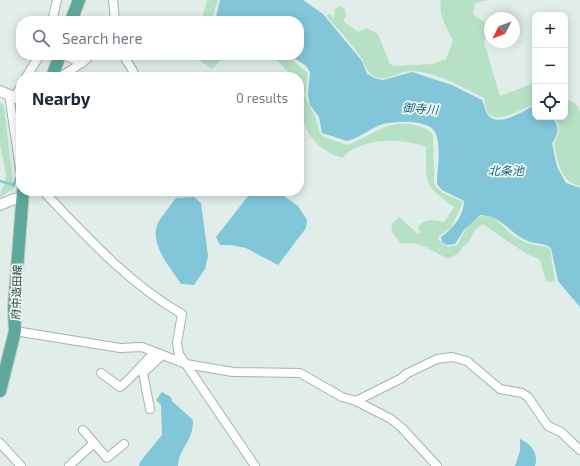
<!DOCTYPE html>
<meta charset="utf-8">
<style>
body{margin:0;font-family:"Exo 2","Noto Sans JP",sans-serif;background:#f2f2f3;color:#1f2937}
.controls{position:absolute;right:12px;top:12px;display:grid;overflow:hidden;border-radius:8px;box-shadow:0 2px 10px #0003}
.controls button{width:36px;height:36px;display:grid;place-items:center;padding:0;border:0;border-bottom:1px solid #e0e1e3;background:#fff;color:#1f2937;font:20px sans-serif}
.compass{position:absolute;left:484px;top:12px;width:36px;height:36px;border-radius:50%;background:#fff;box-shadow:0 2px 10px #0003;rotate:228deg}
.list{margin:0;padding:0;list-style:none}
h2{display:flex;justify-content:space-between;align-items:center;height:52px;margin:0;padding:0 16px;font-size:17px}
h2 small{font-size:13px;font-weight:400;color:#747a83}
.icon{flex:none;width:22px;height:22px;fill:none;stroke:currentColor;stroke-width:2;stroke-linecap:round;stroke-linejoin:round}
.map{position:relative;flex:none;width:580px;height:466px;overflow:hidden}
.search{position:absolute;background:#fff;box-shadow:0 2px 10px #0003;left:16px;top:16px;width:288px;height:44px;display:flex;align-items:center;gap:10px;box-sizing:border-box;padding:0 14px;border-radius:16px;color:#747a83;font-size:15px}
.panel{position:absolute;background:#fff;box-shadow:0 2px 10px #0003;left:16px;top:72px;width:288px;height:124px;border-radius:16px}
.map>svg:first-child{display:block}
</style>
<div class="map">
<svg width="580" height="466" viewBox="0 0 580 466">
<rect width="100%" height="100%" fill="#e0ede8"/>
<!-- green -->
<path fill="#b6e1c4" d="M 210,0 L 218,0 L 211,21 L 201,21 L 207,1 Z
M 441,0 L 489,0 L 481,1 L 475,4 L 473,13 L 476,17 L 486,23 L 489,29 L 484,42 L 500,96 L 531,84 L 535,78 L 535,103 C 524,108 497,125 488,113 C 486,110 485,102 484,98 C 464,88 434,71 412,71 C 398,71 387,83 373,76 C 367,72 366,67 363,61 C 353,44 338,30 326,15 L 330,14 L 334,19 L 335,9 L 340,6 L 345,9 L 346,16 L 343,21 L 358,32 L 367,28 L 378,34 L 390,64 L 395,66 L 433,64 L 446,59 L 453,41 C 447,28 438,15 441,0 Z
M 191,55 L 210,55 L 212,57 L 214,55 L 226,55 L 212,69 Z
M 272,55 L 286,55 L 308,73 L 305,96 L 316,119 L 320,133 L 324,137 L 347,145 C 372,136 391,115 421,127 C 426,129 430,130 433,135 L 434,183 L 437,188 L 443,193 L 463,202 L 451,228 L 439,236 L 438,239 L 448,247 L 457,245 C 462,237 469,220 479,217 C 495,211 505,231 515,237 C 525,243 536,246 547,247 L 550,249 L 555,280 L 551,282 L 546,281 L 540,260 L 525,253 L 483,224 L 475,230 L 467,245 L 463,246 L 459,253 L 448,259 C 434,252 418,239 401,244 L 391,230 L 393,223 L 399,217 L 418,234 L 420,232 L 418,226 C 426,218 434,220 444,222 L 454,207 C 423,185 426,183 426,147 C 405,139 376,138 355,148 C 350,150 346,155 342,158 C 302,144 299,116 299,77 L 293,77 Z
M 565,99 L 575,103 L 580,111 L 580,186 C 560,182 558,161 554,144 C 559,134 561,127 555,117 L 565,117 Z
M 0,102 L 4,106 L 13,186 L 16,186 L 0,198 C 0,189 6,184 6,175 L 0,143 Z"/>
<!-- water -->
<path fill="#81c6d9" d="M 220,0 L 303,0 L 323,14 L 362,61 L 367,74 L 374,78 L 383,80 L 412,72 L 452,85 L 482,100 C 484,104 485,111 488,115 C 499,128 523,111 535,105 L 535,117 L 553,117 C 559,128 559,133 552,143 L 557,167 L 566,183 L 580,188 L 580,307 L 558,281 L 551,248 C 546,243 535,244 528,241 C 508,233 503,216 480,215 L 464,230 L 455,244 L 447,245 L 442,242 L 441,237 C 452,230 464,215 464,201 L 442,190 L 437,184 C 437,169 442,146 435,132 C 428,119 395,121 383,124 C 370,128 360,138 347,141 L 322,133 L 319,117 L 310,105 L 308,94 L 310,72 L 306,66 L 290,55 L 299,55 L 299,21 L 215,21 Z
M 252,191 L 277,191 L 298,206 L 307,220 L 306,228 L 278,265 L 246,248 L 230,245 L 220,245 L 216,237 Z
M 194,197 L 201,203 L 208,256 L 205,269 L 194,285 L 181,284 C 170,266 147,243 159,221 C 164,213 170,206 176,198 Z
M 162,392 L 171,397 L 172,401 L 193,420 C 193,443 179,447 178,466 L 139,466 L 140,462 L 162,435 L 161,405 L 156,400 Z
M 520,439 C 531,444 539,453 535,466 L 515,466 L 520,451 Z"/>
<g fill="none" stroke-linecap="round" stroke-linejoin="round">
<!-- stream -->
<path stroke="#81c6d9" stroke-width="2.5" d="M 0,181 L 14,185 L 16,178"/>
<!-- minor casing -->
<g stroke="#a2b5b0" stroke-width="10">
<path id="minor" d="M 113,0 L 115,21
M 52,21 L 57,0
M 123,55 L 133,71
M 82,63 L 91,55
M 26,77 L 40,55
M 60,77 L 82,63 L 64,55
M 9,95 L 21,175
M 15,97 L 21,86
M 43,191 C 86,236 128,283 182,314 L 177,343 L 179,354 L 255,466
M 15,331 L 120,348 L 142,347 L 186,364 L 233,372 L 300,373 L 342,397 L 356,401 L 402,378 L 406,374 L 437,359 L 452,357 L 467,361 L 500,389 L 522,393 L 528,397 L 548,426 L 561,432 L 580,450
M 101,373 L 120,387 C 132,378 142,364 154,353
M 356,401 L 391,419 L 402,428 L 437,466
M 150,409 L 143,373 L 161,356
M 83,430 L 107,458 L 124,444
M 0,443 L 21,466
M 69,466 L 94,443"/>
</g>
<!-- tertiary casing -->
<g stroke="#a2b5b0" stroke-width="12">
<path id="tertiary" d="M 0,91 L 21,100
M 0,205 L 14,199 L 22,198"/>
</g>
<!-- primary casing -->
<g stroke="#c0c9c8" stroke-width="14">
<path id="primary" d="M 71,21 L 79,0
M 52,77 L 60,55
M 0,391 L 15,331 L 14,308 L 23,191"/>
</g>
<!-- minor -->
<use href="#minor" stroke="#fff" stroke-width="8"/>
<!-- tertiary -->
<use href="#tertiary" stroke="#fff" stroke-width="10"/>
<!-- primary -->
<use href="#primary" stroke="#5fa89a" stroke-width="12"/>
</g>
<g text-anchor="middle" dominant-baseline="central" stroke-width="3.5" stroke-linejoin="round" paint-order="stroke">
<!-- street labels -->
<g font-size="11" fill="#1f3f39" stroke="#f1f9f5">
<text transform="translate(16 292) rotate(-88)">府中造田線</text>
</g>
<!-- water labels -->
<g font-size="12" font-style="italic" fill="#126882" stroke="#f1f9f5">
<text transform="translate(420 108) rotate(4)">御寺川</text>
<text x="506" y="170">北条池</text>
</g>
</g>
</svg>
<div class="controls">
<button>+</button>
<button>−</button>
<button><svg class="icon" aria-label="locate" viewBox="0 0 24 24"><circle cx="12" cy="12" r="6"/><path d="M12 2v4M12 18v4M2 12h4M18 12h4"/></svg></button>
</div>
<svg class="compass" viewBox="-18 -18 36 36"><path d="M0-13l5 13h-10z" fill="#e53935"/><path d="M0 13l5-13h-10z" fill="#747a83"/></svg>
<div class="search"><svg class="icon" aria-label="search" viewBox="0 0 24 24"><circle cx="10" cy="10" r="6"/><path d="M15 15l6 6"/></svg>Search here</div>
<section class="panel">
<h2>Nearby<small>0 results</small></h2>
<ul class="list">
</ul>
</section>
</div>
